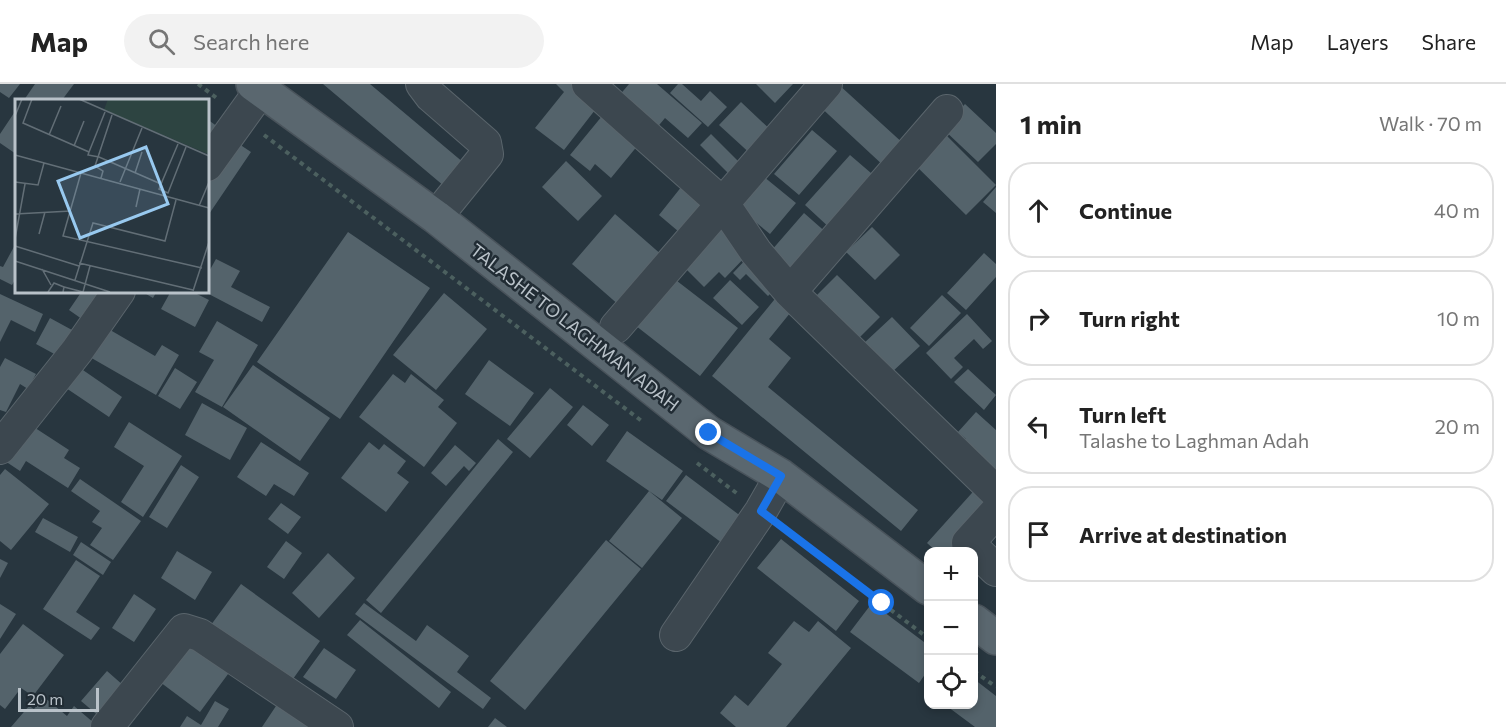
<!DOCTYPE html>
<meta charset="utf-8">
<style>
body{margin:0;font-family:Commissioner,sans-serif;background:#f2f2f2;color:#222}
.controls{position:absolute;right:18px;bottom:18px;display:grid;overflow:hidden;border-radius:12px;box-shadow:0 3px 9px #0003}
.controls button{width:54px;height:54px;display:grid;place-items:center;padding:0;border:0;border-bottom:2px solid #e0e0e0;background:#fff;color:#222;font:30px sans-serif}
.scale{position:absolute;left:18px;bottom:15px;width:81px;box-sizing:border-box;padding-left:6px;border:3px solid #b9c2c9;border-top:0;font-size:16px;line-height:21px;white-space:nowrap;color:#b9c2c9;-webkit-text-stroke:4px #212c34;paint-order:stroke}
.stop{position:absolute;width:18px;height:18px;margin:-14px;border:4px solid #1a73e8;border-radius:50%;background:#fff}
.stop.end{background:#1a73e8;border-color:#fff;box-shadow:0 2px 6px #0008}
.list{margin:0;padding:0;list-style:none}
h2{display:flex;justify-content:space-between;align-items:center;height:78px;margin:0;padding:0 24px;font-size:26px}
h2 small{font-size:20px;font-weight:400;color:#767676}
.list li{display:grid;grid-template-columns:39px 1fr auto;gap:18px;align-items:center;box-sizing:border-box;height:96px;margin:0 12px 12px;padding:0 12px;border:2px solid #e0e0e0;border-radius:24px}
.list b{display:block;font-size:22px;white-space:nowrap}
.list p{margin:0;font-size:20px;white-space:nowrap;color:#767676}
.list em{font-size:20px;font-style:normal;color:#767676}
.icon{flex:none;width:33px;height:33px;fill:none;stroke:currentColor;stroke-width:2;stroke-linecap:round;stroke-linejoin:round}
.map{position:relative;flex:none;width:996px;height:643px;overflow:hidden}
header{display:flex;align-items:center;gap:36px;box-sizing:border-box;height:84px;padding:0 30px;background:#fff;border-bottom:2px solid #e0e0e0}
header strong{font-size:28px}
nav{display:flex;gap:33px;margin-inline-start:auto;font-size:21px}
.search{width:420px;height:54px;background:#f2f2f2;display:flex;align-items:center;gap:15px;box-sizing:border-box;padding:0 21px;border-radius:33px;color:#767676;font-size:22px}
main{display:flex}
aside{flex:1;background:#fff}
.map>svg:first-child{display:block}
</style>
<header>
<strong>Map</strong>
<div class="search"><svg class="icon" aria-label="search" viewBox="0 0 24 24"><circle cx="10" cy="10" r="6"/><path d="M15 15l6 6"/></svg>Search here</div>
<nav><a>Map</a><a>Layers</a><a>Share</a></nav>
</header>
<main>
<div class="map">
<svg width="996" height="643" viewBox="0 0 996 643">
<rect width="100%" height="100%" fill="#28363f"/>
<!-- building -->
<path fill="#54636b" d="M 0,0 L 20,0 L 9,14 L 0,8 Z
M 35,0 L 74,0 L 62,16 L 24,16 Z
M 323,0 L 370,0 L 464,79 L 444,102 Z
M 556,0 L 584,0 L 602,17 L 564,66 L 535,44 L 564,8 Z
M 629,0 L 657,0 L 702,39 L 688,54 L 665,34 L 650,52 L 613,19 Z
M 678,0 L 682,0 L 701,17 L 710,7 L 727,23 L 708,43 L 670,9 Z
M 756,0 L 793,0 L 775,19 Z
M 838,0 L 905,61 L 885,83 L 815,18 Z
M 741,18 L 775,50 L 754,73 L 719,41 Z
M 965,20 L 996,49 L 996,60 L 978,78 L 942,44 Z
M 16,26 L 16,70 L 0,59 L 0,50 Z
M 607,26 L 643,55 L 611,94 L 595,80 L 590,87 L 570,71 Z
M 207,35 L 218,43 L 207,59 Z
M 940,45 L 996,101 L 966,131 L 910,76 Z
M 812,46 L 837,67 L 799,111 L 774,90 Z
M 711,50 L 741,80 L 730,91 L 700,61 Z
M 233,56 L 251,68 L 207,133 L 207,94 Z
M 850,71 L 878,95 L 832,146 L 805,121 Z
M 566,77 L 602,112 L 578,137 L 542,103 Z
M 758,88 L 796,119 L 770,150 L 732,119 Z
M 682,102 L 709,125 L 685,153 L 659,131 Z
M 996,103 L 996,129 L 983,118 Z
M 804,129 L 829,151 L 790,197 L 764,175 Z
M 615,130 L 663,172 L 620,222 L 572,180 Z
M 717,138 L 749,169 L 725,194 L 719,188 L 704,203 L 679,178 Z
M 872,143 L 900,171 L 875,196 L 846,168 Z
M 348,148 L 430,204 L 340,335 L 257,278 Z
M 16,159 L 16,194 L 12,201 L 0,195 L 0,182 L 3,183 Z
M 984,169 L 996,180 L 996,193 L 966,226 L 947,209 Z
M 750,171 L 779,201 L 768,212 L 746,190 L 740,196 L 733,189 Z
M 216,175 L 240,187 L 231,203 L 270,223 L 262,238 L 203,207 L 207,207 L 207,191 Z
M 668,190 L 738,244 L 700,292 L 631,238 Z
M 837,191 L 880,233 L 849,264 L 806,222 Z
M 730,196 L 759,223 L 742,241 L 713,214 Z
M 783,205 L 799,218 L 769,255 L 791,274 L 768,303 L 918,426 L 901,447 L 712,292 Z
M 82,207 L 112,207 L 89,240 L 69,226 Z
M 141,207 L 157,207 L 153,214 Z
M 171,207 L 191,207 L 209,216 L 195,243 L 161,225 Z
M 444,209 L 487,245 L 436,306 L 393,271 Z
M 0,210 L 43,230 L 35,248 L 11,236 L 0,258 Z
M 942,211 L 961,229 L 929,262 L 910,244 Z
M 967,230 L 992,257 L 983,265 L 974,255 L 954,274 L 963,283 L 951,295 L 926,269 Z
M 892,233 L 920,262 L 891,289 L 863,260 Z
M 50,234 L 72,246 L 58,272 L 36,260 Z
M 217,237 L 258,261 L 222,323 L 195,308 L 214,276 L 199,268 Z
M 105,243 L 155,272 L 162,261 L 179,271 L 156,311 L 88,272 Z
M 5,274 L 36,290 L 28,305 L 20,300 L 6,328 L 0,326 L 0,283 Z
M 489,276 L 534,309 L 510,342 L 465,310 Z
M 253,281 L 330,334 L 300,377 L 223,323 Z
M 80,284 L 122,313 L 109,333 L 66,304 Z
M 175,284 L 197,298 L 180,325 L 158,312 Z
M 968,285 L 996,311 L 984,326 L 954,298 Z
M 393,290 L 405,299 L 411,290 L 444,316 L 438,323 L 457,339 L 424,383 L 359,333 Z
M 550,304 L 573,323 L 530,374 L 507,355 Z
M 202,319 L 247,344 L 230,376 L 185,351 Z
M 583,321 L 609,341 L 592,362 L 567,341 Z
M 976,328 L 996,346 L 996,391 L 956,366 L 966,355 L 958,348 Z
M 26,338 L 69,366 L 64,374 L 80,384 L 68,404 L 26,377 L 20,387 L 2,375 Z
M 129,338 L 182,372 L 143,433 L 121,418 L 144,382 L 114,363 Z
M 627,347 L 683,387 L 662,416 L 606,377 Z
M 498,355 L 513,368 L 381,529 L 366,516 Z
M 261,358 L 309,389 L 294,412 L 274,400 L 266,412 L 237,393 Z
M 369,358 L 379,366 L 384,360 L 406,377 L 397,389 L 409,398 L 386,428 L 341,394 Z
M 455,361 L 476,379 L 469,387 L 464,382 L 446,402 L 431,389 Z
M 181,381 L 199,393 L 167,444 L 149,433 Z
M 5,385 L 49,420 L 11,466 L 0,457 L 0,391 Z
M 686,391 L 750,439 L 730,465 L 666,417 Z
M 80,395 L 141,437 L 113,476 L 90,461 L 102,444 L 92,438 L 100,427 L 71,407 Z
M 980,400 L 996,415 L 957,468 L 937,468 L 927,459 Z
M 649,407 L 682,434 L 642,484 L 609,457 Z
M 281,419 L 301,433 L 288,450 L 268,435 Z
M 43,434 L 78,453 L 70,468 L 35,448 Z
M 781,455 L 859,517 L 836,547 L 757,484 Z
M 606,456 L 641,485 L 525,626 L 490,597 Z
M 286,457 L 302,469 L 284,495 L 267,483 Z
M 81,458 L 111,478 L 103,491 L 73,471 Z
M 177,467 L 212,488 L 195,516 L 161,494 Z
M 328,469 L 355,494 L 319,534 L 292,509 Z
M 0,475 L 8,479 L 0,494 Z
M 76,476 L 100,492 L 76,528 L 100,544 L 91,556 L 43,525 Z
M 241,500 L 320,557 L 288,602 L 208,545 Z
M 134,510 L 156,525 L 134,558 L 112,544 Z
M 364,519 L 416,557 L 427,541 L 469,572 L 457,588 L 491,614 L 483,625 L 355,530 Z
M 872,519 L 928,561 L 928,586 L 919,599 L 850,548 Z
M 0,520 L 16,530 L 0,555 Z
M 360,536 L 451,608 L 439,624 L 347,551 Z
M 794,537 L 809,548 L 818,537 L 851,564 L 786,643 L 736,643 L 720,629 L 735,611 L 748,622 L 782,580 L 768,569 Z
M 23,540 L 64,571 L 33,612 L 21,604 L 5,625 L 0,621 L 0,570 Z
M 191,557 L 231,586 L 200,628 L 160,598 Z
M 324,564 L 356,586 L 336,615 L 303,593 Z
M 107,587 L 132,609 L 107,639 L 81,617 Z
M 974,595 L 996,612 L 996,643 L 975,643 L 944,620 L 974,620 Z
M 44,613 L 67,632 L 74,622 L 94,639 L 90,643 L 11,643 L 29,622 L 34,625 Z
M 215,617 L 229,625 L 218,643 L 180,643 L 187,632 L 201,641 Z
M 278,619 L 315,643 L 262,643 Z
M 495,634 L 507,643 L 488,643 Z"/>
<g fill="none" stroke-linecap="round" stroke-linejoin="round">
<!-- minor casing -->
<g stroke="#5a656c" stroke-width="34">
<path id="minor" d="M 422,0 L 431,12 L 485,59 L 487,70 L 436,133
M 588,0 L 724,121 L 756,168 L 790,208 L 996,408
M 207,81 L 261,6
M 790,208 L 947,27
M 616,243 L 826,0
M 0,364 L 77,267 L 119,207
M 996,428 L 968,459 L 996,486
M 676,551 L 761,427 L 781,392
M 107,643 L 184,546 L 200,551 L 337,643"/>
</g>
<!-- major casing -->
<g stroke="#49535b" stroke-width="36">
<path id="major" d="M 253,0 L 436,133 L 709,349 L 781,392 L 928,504
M 974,537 L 996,554"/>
</g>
<!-- path -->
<path stroke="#4c605f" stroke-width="4" stroke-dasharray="4.5 4.5" stroke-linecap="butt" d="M 198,0 L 218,15
M 264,51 L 643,338
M 697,379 L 739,411
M 783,444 L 928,554
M 974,587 L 996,603"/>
<!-- minor -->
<use href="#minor" stroke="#3c474f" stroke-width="32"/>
<!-- major -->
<use href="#major" stroke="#5a676f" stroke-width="33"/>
</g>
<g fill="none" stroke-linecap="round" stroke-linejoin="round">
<!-- route -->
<path stroke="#1a73e8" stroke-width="8" d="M 709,349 L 781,392 L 761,427 L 882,519"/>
</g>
<g text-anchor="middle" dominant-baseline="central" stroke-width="5" stroke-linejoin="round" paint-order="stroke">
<!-- street labels -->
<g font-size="18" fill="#b9c2c9" stroke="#212c34">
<text transform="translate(575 243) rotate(38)">TALASHE TO LAGHMAN ADAH</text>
</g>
</g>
<!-- overview -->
<g transform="translate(15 15)">
<rect width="194" height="194" fill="#28363f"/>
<path d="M 93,0 L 193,0 L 193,55 L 89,11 Z" fill="#2d4441"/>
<path fill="none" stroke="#626e76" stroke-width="1.5" d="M 17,0 L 8,24 L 74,53 L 73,56 L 84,58 L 146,85 L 144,90 L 153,94 L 171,48M 64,0 L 194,57M 0,17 L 7,0M 34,36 L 46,7M 59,47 L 69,22M 74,53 L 90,13M 0,56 L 194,109M 66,74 L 48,137 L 187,169M 120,74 L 127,53M 86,79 L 88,72 L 80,67 L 97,16M 0,83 L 23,86 L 29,64M 105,83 L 127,29M 146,85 L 163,45M 184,107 L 194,83M 121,108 L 125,90M 0,115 L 56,112M 24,135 L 30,113M 0,140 L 10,85M 0,147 L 64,167M 0,162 L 95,193M 64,164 L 178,191M 27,170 L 36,186M 60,181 L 78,124 L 150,142 L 161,101M 178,192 L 194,143M 33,193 L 39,184 L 49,188M 48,193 L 49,188 L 68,193M 68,193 L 75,167"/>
<path fill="#98c9ef" fill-opacity="0.15" stroke="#98c9ef" stroke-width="3" d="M 131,48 L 153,105 L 65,139 L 43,82 Z"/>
<rect width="194" height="194" fill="none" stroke="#b9c2c9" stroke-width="3"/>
</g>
</svg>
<div class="controls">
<button>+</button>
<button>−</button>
<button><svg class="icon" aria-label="locate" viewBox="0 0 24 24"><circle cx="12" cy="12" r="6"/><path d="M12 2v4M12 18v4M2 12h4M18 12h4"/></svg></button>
</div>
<div class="scale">20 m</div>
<div class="stop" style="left:882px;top:519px"></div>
<div class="stop end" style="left:709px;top:349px"></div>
</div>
<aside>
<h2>1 min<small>Walk · 70 m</small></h2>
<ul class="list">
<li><svg class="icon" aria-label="ahead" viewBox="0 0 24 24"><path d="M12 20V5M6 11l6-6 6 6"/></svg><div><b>Continue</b></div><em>40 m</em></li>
<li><svg class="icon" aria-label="right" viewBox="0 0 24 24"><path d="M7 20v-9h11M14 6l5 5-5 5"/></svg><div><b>Turn right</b></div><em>10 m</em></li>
<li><svg class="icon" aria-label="left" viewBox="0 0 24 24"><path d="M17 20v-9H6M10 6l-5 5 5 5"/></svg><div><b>Turn left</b><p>Talashe to Laghman Adah</p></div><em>20 m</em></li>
<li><svg class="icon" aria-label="arrive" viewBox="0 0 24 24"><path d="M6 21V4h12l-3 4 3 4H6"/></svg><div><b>Arrive at destination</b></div></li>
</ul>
</aside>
</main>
